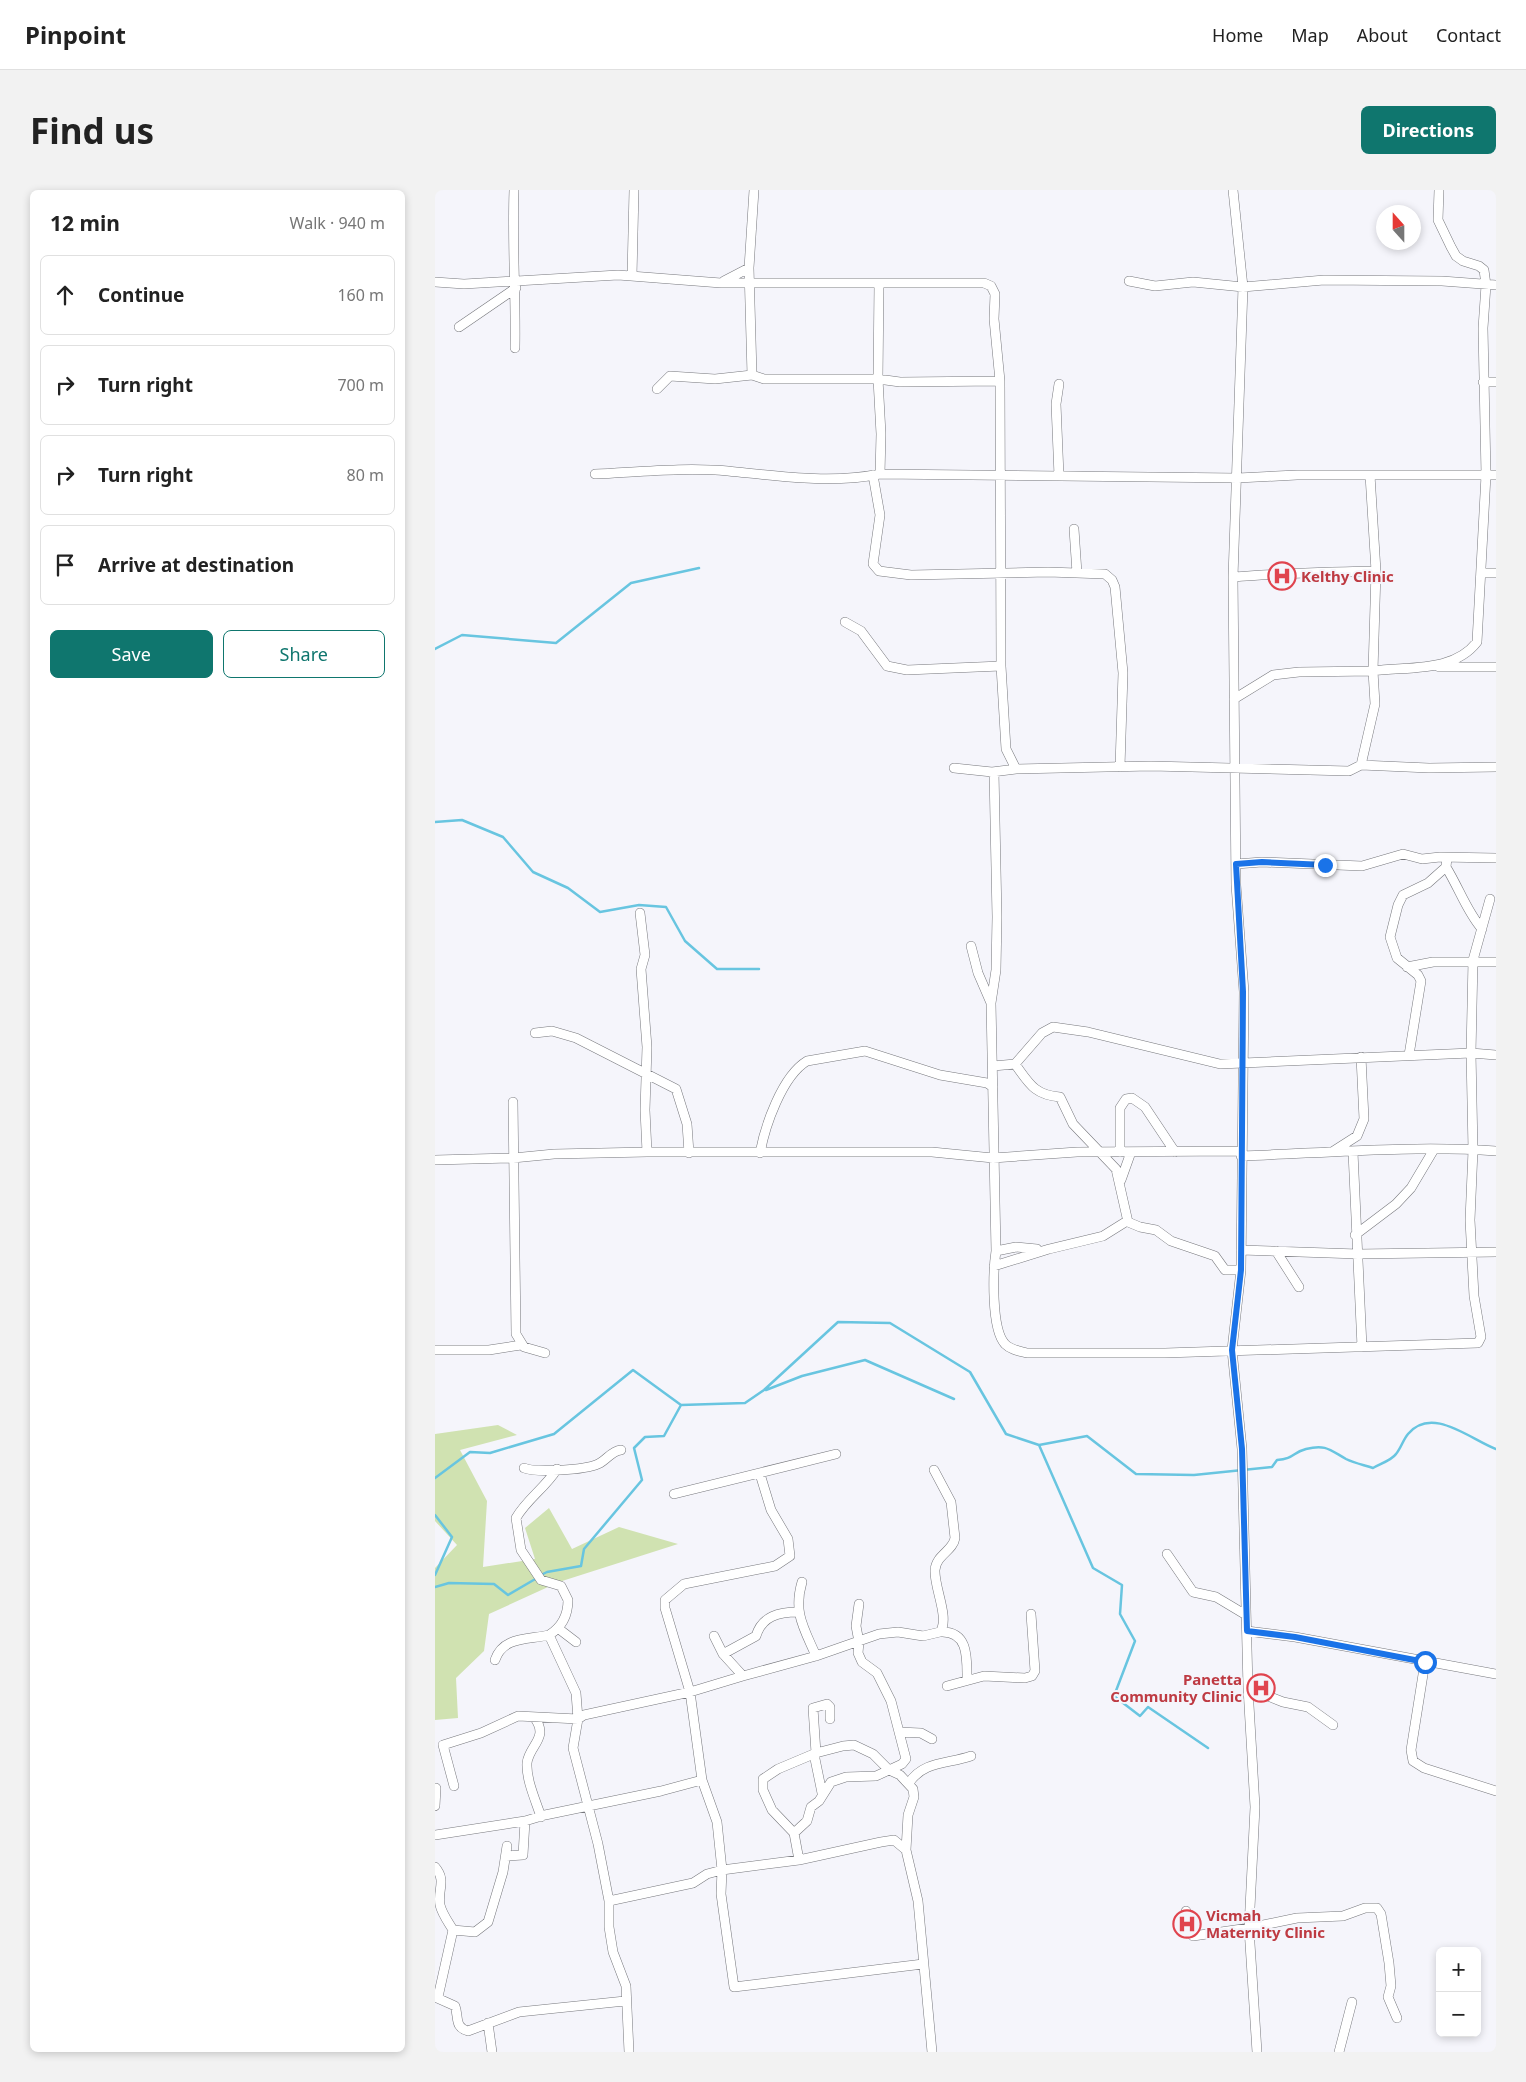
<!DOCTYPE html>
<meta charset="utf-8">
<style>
body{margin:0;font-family:"Noto Sans",sans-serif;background:#f2f2f2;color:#222}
.controls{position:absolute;right:15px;bottom:15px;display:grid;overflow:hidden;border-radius:8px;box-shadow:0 2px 8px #0003}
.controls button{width:45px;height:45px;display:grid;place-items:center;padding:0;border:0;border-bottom:1px solid #e0e0e0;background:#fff;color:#222;font:25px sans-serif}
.compass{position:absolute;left:941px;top:15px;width:45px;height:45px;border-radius:50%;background:#fff;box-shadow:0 2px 8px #0003;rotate:339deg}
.stop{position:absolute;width:15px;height:15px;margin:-11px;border:4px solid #1a73e8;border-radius:50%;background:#fff}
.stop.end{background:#1a73e8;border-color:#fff;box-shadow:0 1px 5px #0008}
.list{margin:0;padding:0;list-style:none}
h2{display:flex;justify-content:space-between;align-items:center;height:65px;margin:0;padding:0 20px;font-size:21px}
h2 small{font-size:16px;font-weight:400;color:#767676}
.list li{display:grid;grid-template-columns:32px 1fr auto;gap:15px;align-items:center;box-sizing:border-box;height:80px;margin:0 10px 10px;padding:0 10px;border:1px solid #e0e0e0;border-radius:8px}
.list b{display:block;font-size:19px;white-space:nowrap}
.list em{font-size:16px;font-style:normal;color:#767676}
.actions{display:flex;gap:10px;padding:15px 20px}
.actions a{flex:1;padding:11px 0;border:1px solid #0f766e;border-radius:8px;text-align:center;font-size:18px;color:#0f766e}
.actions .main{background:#0f766e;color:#fff}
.icon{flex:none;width:28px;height:28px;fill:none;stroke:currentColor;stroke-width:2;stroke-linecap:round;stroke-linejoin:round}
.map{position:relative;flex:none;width:1061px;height:1862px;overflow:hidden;border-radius:8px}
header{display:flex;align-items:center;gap:30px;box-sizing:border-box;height:70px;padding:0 25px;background:#fff;border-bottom:1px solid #e0e0e0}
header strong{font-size:24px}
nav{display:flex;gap:28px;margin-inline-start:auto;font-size:18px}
.intro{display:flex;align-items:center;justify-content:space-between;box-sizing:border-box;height:120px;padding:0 30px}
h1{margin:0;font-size:35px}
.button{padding:12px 22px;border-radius:8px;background:#0f766e;color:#fff;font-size:18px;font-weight:700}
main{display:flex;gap:30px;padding:0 30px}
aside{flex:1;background:#fff;border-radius:8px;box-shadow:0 2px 8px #0003}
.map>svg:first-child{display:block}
</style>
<header>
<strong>Pinpoint</strong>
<nav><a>Home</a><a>Map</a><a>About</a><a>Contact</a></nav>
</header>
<div class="intro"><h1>Find us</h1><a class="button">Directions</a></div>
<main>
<aside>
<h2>12 min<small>Walk · 940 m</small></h2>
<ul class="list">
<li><svg class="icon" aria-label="ahead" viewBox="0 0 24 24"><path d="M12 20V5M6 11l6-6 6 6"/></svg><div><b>Continue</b></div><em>160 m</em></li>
<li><svg class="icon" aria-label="right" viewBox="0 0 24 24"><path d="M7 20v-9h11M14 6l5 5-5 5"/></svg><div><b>Turn right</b></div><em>700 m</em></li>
<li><svg class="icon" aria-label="right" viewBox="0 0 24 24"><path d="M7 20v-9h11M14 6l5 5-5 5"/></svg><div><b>Turn right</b></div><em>80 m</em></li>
<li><svg class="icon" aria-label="arrive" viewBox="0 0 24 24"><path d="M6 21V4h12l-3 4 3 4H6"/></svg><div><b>Arrive at destination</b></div></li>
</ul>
<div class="actions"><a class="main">Save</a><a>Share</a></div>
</aside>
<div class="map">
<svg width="1061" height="1862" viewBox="0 0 1061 1862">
<rect width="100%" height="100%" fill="#f5f5fb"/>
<!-- green -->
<path fill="#d0e2b1" d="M 63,1235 L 82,1245 L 25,1260 L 52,1311 L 48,1377 L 100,1369 L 90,1338 L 114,1318 L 137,1359 L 184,1337 L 243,1354 L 124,1392 L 54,1424 L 49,1461 L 21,1488 L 23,1528 L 0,1530 L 0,1378 L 22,1355 L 0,1331 L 0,1244 Z"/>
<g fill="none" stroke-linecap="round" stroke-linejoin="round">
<!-- stream -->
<path stroke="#68c5e0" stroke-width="2.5" d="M 0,459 L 27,445 L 121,453 L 196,393 L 264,378
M 0,632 L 27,630 L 68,647 L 98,682 L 133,698 L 165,722 L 204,715 L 231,717 L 250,751 L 282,779 L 324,779
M 331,1200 L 367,1186 L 430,1170 L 519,1209
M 604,1255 L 652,1246 L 701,1284 L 759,1285 L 837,1277 L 842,1270 C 859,1269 858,1262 871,1259 C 891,1254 895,1260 911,1269 C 919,1273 929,1275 938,1278 C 945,1274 957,1270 961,1264 C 966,1258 968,1250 973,1244 C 997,1215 1036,1250 1061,1259
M 0,1288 L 35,1262 L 55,1263 L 119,1244 L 198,1180 L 246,1215 L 310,1213 L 329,1200 L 403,1132 L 455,1133 L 535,1182 L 571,1244 L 604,1255 L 658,1378 L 687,1395 L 685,1424 L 700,1451 L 679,1506 L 705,1526 L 713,1517 L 773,1558
M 0,1325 L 17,1347 L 0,1385
M 106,1385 L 112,1382 L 146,1376 L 149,1359 L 207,1290 L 199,1258 L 210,1247 L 229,1246 L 246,1215
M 0,1397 L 14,1393 L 59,1394 L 73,1405 L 102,1388"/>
<!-- minor casing -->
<g stroke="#77787d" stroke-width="10">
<path id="minor" d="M 79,0 C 77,53 81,105 80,158
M 319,0 L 314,78 L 317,185 L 329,189 L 443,189 L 446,244 L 445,284
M 798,0 L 808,97 L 798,387 L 801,695 L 809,802 L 806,1080 L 797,1160 L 807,1259 L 813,1498 L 820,1617 L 814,1738 L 822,1862
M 197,86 L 199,0
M 289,91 L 314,78
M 694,91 L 720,96 L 758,92 L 808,97 L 889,90 L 1007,91 L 1061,95
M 0,92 L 29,94 L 183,85 L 286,93 L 549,93 L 556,96 L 560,104 L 559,129 L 565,191
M 444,94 L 443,189 L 465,192 L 565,191 L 566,476 L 571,559 L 581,579 L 716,576 L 914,581 L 926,575 L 940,514 L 938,481 C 973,476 1018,483 1042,452 L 1051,285 L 1048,138 L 1051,95 L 1049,80 L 1044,76 L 1028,71 L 1021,66 L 1016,57 L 1003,30 L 1004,0
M 24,137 L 81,98
M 1048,192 L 1061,192
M 624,194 L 621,214 L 624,286
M 222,199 L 235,186 L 280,189 L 317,185
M 160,284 C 204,282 250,277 293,281 C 343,286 395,294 445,284 L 803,288 L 862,285 L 1061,285
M 438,285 L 445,325 L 438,374 L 444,381 L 476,385 L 613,382 L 670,384 L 677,390 L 680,397 L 688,483 L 685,577
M 639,339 L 642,383
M 1046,383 L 1061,383
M 798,387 C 846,383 893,382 941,381
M 410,432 L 426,441 L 452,476 L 472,480 L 566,476
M 1004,477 L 1061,477
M 799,509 L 838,485 L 864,482 L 938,481 L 941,381 L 935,285
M 926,575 L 994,578 L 1061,577
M 519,578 L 557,582 L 581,579
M 559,582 L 562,727 L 561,780 L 556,813 L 561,1061 C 558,1081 556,1139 570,1154 C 576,1160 584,1161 592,1163 L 730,1163 L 1043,1153 L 1046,1147 L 1039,1106 L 1035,1030 L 1038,960 L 1036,863 L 1061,865
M 801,674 L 827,672 L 927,676 L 968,664 L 987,669 L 1005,667 L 1061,668
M 1011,677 C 1024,698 1032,722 1047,739
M 205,723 L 210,765 L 206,779 L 212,857 L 210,920 L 212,962
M 536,756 L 543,783 L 556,813
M 972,777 L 998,772 L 1061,772
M 100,843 L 117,841 L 141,848 L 241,899 L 252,934 L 254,963
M 974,865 L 986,791 L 983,785 L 962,768 L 955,747 L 963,715 L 968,705 L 993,693 L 1011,677 L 1012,668
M 580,874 L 607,843 L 618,837 L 653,842 L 785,874 L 1036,863 L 1038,770 L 1055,709
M 558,876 L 580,874 C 594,893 599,905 625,907 L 638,934 L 681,979 L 693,1032 L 705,1037 L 721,1040 L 736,1051 L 780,1066 L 790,1080 L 806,1080
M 78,912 L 81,1144 L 89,1157 L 110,1163
M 685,962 L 685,918 L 691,909 L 697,908 L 710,917 L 740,962
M 897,962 L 922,946 L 929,929 L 926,867
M 918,962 L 927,1157
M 325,963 C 330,936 347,886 372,871 L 430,861 L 505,885 L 552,893 L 558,897
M 806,966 C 889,963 980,955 1061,961
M 0,970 L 78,968 L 119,964 L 212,962 L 497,962 L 558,968 L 642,962 L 806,961
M 686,990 L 696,962
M 920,1045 L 961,1014 L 976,998 L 998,961
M 806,1060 L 923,1064 L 1061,1062
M 561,1061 L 581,1057 L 602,1059
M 841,1061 L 864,1097
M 559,1076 L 614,1059 L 668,1046 L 692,1031
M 0,1160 L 54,1160 L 86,1155
M 89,1278 C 101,1283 150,1280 163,1274 C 172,1270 176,1261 186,1260
M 325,1284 L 336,1320 L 353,1349 L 355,1366 L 340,1376 L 249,1394 L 230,1410 L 230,1418 L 255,1502 L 267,1590 L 282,1632 L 287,1680 L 286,1704 L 299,1797 L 488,1774
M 239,1304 L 401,1264
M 732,1364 L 758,1402 L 781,1407 L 811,1425
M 367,1392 C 358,1423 369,1438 381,1466
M 124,1439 L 141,1452
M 812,1441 L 860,1447 L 1061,1484
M 505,1442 C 534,1440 532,1469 532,1490
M 114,1445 C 127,1437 133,1426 133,1410 L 126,1396 L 106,1390 L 86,1360 L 81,1328 C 92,1309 110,1298 122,1279
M 288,1464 L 321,1446 C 327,1426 344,1422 363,1422
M 990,1472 L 976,1560 L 978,1571 L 989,1578 L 1061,1601
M 308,1486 L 381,1466 L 444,1444 L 463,1442 L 488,1446 L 505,1442 C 515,1428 499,1398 500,1380 C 501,1365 518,1361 520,1348 L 516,1312 L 499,1280
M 512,1496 L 549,1486 L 590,1488 L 597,1486 L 600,1481 L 596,1424
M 813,1498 L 848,1512 L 873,1517 L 898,1535
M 99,1527 C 115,1548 94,1555 92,1573 C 91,1590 101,1611 106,1627
M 464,1542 L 486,1543 L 497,1549
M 381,1563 L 378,1518 L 392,1514 L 395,1517 L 395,1529
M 379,1564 L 387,1603
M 474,1593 C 488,1571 513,1574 536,1566
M 19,1596 L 8,1555 L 46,1543 L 83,1526 L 143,1529 L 141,1503 L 114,1445 C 93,1450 68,1446 60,1470
M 0,1616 L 1,1598
M 359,1643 L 372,1631 L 376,1617 L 384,1611 L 396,1592 L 411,1587 L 441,1586 L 467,1574 L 471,1569 L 456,1511 L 442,1483 L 427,1472 L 423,1463 L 424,1452 L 421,1436 L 424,1414
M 0,1645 L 90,1631 L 110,1625 L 226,1601 L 267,1590
M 71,1666 L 88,1665 L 90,1631
M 364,1670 L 359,1643 L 337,1620 L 328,1600 L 328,1589 L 343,1579 L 381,1563 L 408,1556 L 419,1555 L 438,1564 L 454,1580 L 465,1585 L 478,1599 L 479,1607 L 473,1625 L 471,1660 L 483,1711 L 497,1862
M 0,1677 C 12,1691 2,1700 5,1715 C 7,1724 14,1733 18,1740 L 3,1807
M 174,1711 L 258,1693 L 272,1684 L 287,1680 L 364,1670 L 446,1652 L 459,1650 L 471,1660
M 751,1721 L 750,1737 L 758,1746 L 814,1738 L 862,1728 L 908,1726 L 930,1718 L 942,1718 L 946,1724 L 954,1773 L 956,1796 L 953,1807 L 962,1828
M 18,1740 L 40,1742 L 53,1732 L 68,1682 L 72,1656
M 0,1807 L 20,1816 C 24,1827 19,1837 33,1841 L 84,1822 L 190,1811
M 53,1833 L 57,1862
M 194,1862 L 191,1796 L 178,1762 L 174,1737 L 174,1711 L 163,1654 L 138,1558 L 143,1529 L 149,1525 L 255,1502 L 308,1486 L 288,1464 L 279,1446
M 904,1862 L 917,1812"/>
</g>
<!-- minor -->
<use href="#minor" stroke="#fff" stroke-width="9"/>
</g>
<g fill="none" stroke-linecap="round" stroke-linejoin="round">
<!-- route -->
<path stroke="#1a73e8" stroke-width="6" d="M 890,675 L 827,672 L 801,674 L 808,802 L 806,1080 L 797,1160 L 807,1259 L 812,1441 L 860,1447 L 990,1472"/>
</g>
<!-- icons -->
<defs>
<g id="hospital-ring" transform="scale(1.4375)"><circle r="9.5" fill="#f5f5fb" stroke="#e0444e" stroke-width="1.5"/><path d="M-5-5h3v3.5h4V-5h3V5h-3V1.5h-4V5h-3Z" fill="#e0444e"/></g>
</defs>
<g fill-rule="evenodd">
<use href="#hospital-ring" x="847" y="386"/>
<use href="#hospital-ring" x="826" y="1498"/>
<use href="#hospital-ring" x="752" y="1734"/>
</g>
<g text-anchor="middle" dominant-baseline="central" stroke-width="4" stroke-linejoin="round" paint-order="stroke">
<!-- health labels -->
<g font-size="15" font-weight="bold" fill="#be3a42" stroke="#f5f5fb" text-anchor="start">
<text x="866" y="386">Kelthy Clinic</text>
<text x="807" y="1489" text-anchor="end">Panetta<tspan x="807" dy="17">Community Clinic</tspan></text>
<text x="771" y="1725">Vicmah<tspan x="771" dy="17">Maternity Clinic</tspan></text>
</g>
</g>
</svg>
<div class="controls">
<button>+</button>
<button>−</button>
</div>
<svg class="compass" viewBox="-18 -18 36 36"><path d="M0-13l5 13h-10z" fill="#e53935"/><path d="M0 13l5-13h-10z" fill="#767676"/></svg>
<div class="stop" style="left:990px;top:1472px"></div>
<div class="stop end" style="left:890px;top:675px"></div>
</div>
</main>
